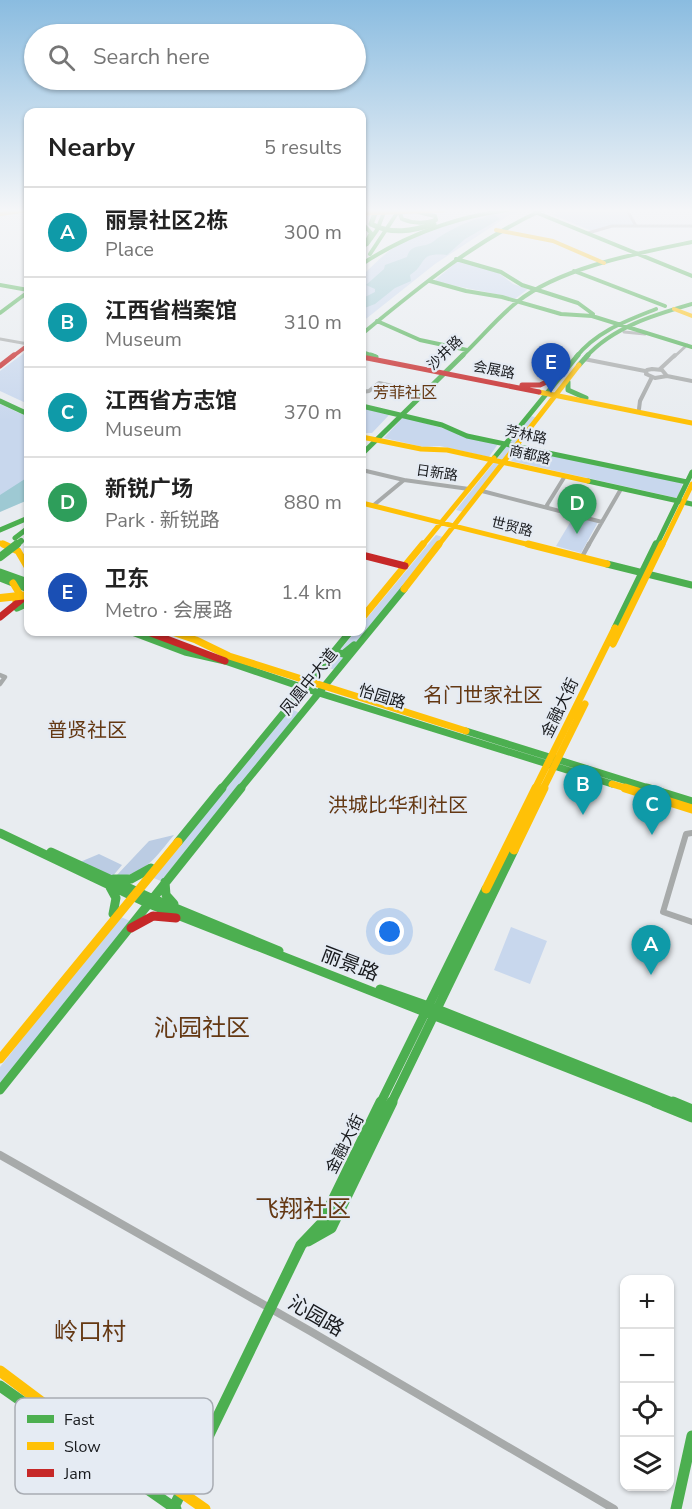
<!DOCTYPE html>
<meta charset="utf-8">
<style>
body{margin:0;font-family:"Nunito Sans","Noto Sans SC",sans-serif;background:#f6f6f6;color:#222}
.controls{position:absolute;right:18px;bottom:18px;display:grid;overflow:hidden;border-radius:12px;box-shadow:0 2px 4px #0004}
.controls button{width:54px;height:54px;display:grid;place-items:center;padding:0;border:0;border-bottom:2px solid #e0e0e0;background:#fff;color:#222;font:30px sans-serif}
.you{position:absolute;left:390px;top:932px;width:21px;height:21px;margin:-15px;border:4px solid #fff;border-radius:50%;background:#1a73e8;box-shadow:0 0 0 9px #1a73e833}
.badge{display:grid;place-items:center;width:39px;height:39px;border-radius:50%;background:#d93025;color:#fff;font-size:20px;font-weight:700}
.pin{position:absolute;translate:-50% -50px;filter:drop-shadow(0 2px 3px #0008)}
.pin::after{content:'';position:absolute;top:32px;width:21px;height:18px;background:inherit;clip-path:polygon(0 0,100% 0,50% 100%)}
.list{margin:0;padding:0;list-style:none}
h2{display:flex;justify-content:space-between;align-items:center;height:78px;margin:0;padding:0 24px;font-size:26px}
h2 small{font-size:20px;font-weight:400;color:#767676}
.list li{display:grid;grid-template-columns:39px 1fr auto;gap:18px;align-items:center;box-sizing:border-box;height:90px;padding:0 24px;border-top:2px solid #e0e0e0}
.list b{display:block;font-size:22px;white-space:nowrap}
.list p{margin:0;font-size:20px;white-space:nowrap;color:#767676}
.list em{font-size:20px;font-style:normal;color:#767676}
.icon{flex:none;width:33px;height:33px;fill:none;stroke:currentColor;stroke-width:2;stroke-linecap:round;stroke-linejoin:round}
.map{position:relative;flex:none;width:692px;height:1509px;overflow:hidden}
.search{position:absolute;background:#fff;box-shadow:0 2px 4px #0004;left:24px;top:24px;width:342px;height:66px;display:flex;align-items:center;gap:15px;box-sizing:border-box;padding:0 21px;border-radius:33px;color:#767676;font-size:22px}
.panel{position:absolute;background:#fff;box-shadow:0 2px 4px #0004;left:24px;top:108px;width:342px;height:528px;border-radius:12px}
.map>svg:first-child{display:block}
</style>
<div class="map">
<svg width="692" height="1509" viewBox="0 0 692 1509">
<rect width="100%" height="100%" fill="#e8ecf0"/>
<!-- green -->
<path fill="#c8d7ed" d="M 524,210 L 511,214 L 435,264 L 362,322 L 362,276 C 372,266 382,256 393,248 C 431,223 480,215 524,210 Z
M 563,210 L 626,210 L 635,226 L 614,226 L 592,231 L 553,215 Z
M 458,261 L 499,273 L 513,284 L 528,289 L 515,299 C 488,291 461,288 434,281 Z
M 28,350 L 28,404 L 0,391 L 0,371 Z
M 0,404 L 28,417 L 28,481 L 0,497 Z
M 362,408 L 390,414 L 372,433 L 362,433 Z
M 531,416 L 538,418 L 464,512 L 456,510 Z
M 403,417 L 498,444 L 489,457 L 440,446 L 423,447 L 384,438 Z
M 521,449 L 683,483 L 677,498 L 511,461 Z
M 574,516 L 598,522 L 581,553 L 556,546 Z
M 436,535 L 443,537 L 335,670 L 326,667 L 355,632 L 362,632 L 362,624 Z
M 291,709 L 300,713 L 161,881 L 151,877 Z
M 119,916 L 130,921 L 0,1088 L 0,1067 Z
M 511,927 L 547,941 L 530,984 L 494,970 Z"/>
<!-- forest -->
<path fill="#bbcce3" d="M 174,835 C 158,854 144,877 116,876 L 149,841 Z
M 99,854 L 122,865 L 112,877 L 80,862 Z"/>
<!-- water -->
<path fill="#9ec9d3" d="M 485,210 L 490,210 L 500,219 L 465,239 L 447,255 C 417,252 428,264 410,275 L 411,281 L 395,288 L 375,304 L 362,309 L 363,298 L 375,292 L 375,289 L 366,285 L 384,269 L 385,265 L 407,257 C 411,242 425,249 434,241 C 444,233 458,226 471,221 C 478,218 483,220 488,215 Z
M 28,477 L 28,500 L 0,512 L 0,495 Z"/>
<!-- pier -->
<path fill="#e8ecf0" d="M 406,210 L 494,210 L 494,211 L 453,217 L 403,232 L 397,229 Z"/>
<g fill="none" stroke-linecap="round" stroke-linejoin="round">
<!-- street-far4 -->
<path stroke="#a7aaaa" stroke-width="3" d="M 605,210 L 627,210
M 627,210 L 636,226 L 692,226
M 588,233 L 612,226 L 636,226
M 624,332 L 645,334
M 0,339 L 28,344
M 674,357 L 687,345"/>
<!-- street-far3 -->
<path stroke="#a7aaaa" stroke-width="4" d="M 584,359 L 645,371
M 652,369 L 662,370 L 667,376 L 655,378 L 646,374 L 647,370 Z
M 660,369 L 675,355
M 667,376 L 692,381
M 362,392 L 369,391 L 379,383 L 423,393
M 639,409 L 640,401 L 652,377
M 362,470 L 404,480
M 565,476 L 547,505 L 548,508 L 602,522
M 482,491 L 548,508
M 375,504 L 404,480 L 469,489
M 588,546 L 621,489"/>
<!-- street-far2 -->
<path stroke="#a7aaaa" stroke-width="4.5" d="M 583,555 L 589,544
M 0,675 L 5,677 L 0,684"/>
<!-- street-far1 -->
<path stroke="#a7aaaa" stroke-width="6" d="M 692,833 L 686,834 L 663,912 L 692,922"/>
<!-- street -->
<path stroke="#a7aaaa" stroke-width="8" d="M 0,1155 L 310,1331 L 614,1509"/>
<!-- fast-far4 -->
<path stroke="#4caf50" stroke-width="4" d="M 399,210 L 402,219 C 414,224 424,224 436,220 L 435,216 L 418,212
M 13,212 L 27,210
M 535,212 L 692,276
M 362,223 L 371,233 L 362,251
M 367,244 L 377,230 L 385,210
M 370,254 L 399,210
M 456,259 L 501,272 L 522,285 L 578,303 L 593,314
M 362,264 C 408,234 454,217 508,210
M 574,271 L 665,306
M 430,281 L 466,291 L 502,297 L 561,314 L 592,316 L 692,347
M 0,285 L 28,290
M 0,313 L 28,292
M 377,321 L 420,340 L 467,350
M 362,334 C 419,287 475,241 542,210
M 362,352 L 376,357
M 461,357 C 480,339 497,318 517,302 C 561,267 639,253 692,242
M 576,357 C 597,331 626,321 656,309
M 586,357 C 613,327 654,315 692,304"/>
<!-- fast-far3 -->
<path stroke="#4caf50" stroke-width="5" d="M 371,355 L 376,357
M 579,365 L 588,355
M 568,382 L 568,390 L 586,398
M 0,401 L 28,414
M 362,406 L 442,425 L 467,436 L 687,482
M 362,454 L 463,355
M 494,458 L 578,355
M 588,481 L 692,504
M 0,530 L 28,518
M 15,538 L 28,528
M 656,546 L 692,472"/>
<!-- fast-far2 -->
<path stroke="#4caf50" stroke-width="7" d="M 607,564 L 692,585
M 0,572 L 28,582
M 0,578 L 28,589
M 17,608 L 28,603
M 615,628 L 656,544
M 132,632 L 185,652 L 225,661 L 319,693 L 612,784
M 334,651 L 343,654 L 354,645
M 466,731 L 652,789
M 221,789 L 350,632
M 240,789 L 404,589"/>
<!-- fast-far1 -->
<path stroke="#4caf50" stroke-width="9" d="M 647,788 L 692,802
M 0,833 L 147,903 L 659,1104
M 178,842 L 222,788
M 51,852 L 151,898 L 279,951
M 114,879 L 131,879 L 151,868
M 165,882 L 166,895 L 174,904
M 110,887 L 116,898 L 113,914
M 380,989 L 437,1009 L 677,1104
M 0,1090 L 241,788
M 380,1104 L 486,889
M 391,1104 L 514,850"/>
<!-- fast -->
<path stroke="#4caf50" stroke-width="11" d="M 655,1102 L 692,1117
M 673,1102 L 692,1110
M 308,1241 L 331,1228 L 392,1102
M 0,1386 L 176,1509
M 173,1509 L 301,1245 L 322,1223 L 381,1102
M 676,1509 L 692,1436"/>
<!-- slow-far4 -->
<path stroke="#ffc107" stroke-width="4" d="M 0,214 L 28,210
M 496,230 L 553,241 L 604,263
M 674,309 L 692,316"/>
<!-- slow-far3 -->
<path stroke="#ffc107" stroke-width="5" d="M 539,392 L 692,423
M 362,437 L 421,449 L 447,450 L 588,481
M 362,503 L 534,546
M 0,543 L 6,546
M 422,546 L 494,458
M 438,546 L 579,365
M 662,546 L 692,484"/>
<!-- slow-far2 -->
<path stroke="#ffc107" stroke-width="7" d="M 3,544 L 18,551 L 28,568
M 528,544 L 607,564
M 13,583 L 19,593 L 16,601
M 404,589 L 439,544
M 362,618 L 423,544
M 172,632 L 196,640 L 229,656 L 466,731
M 613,644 L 662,544
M 612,784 L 629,789
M 535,789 L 615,628
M 543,789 L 585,704"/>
<!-- slow-far1 -->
<path stroke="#ffc107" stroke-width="9" d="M 625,788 L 692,809
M 514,850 L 544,788
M 486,889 L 536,788
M 0,1059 L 178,842"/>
<!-- slow -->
<path stroke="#ffc107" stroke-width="11" d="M 0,1371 L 52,1410 L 60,1408 L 205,1509"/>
<!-- jam-far3 -->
<path stroke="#c62828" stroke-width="4" d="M 362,210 L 376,210
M 12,357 L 28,345"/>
<!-- jam-far2 -->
<path stroke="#c62828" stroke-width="5" d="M 362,357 L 539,392
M 0,366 L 14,355
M 522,385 L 540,385 L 553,379"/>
<!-- jam-far1 -->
<path stroke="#c62828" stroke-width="7" d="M 362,555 L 405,566
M 0,617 L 27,595
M 148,632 L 225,661"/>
<!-- jam -->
<path stroke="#c62828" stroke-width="9" d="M 131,928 L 153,916 L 176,918"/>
<!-- fast-bridge-far2 -->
<path stroke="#4caf50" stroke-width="5" d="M 376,211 L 371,224 C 392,235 412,231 434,224"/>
<!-- fast-bridge-far1 -->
<path stroke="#4caf50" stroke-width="6" d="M 15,546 L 21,541"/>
<!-- fast-bridge -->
<path stroke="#4caf50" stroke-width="8" d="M 0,557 L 17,544"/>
<!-- slow-bridge-far1 -->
<path stroke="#ffc107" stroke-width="5" d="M 362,213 L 443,210"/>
<!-- slow-bridge -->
<path stroke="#ffc107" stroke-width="8" d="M 0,598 L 28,595"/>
</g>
<!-- sky -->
<linearGradient id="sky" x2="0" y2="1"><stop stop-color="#8abce0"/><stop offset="0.5" stop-color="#f5f6f8"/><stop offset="1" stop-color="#f5f6f8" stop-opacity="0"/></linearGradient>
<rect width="692" height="421" fill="url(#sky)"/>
<g text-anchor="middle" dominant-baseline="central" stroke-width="4.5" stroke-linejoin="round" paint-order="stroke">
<!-- far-street labels -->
<g font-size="14" fill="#181a1d" stroke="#e5ebf3">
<text transform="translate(445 353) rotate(-44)">沙井路</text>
<text transform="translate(494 370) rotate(11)">会展路</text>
<text transform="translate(526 435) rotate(12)">芳林路</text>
<text transform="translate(530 455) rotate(13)">商都路</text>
<text transform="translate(437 473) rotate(8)">日新路</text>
<text transform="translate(512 527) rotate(14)">世贸路</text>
</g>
<!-- far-quarter labels -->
<g font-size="16" fill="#643813" stroke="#e5ebf3">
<text x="405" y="393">芳菲社区</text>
</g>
<!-- street labels -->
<g font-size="16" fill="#181a1d" stroke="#e5ebf3">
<text transform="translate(309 682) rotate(-51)">凤凰中大道</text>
<text transform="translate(382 697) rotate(17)">怡园路</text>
<text transform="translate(560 708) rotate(-64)">金融大街</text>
<text transform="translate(345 1144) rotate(-63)">金融大街</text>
</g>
<!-- quarter labels -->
<g font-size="20" fill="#643813" stroke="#e5ebf3">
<text x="483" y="695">名门世家社区</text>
<text x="87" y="730">普贤社区</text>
<text x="398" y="805">洪城比华利社区</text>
</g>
<!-- near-street labels -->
<g font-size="20" fill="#181a1d" stroke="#e5ebf3">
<text transform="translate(350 964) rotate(21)">丽景路</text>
<text transform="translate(316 1316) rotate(30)">沁园路</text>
</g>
<!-- near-quarter labels -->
<g font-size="24" fill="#643813" stroke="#e5ebf3">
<text x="202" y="1028">沁园社区</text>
<text x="303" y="1209">飞翔社区</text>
<text x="90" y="1332">岭口村</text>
</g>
</g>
<!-- legend -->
<rect x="15" y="1398" width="198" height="96" rx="9" fill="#e5ebf3" stroke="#a8acb3" stroke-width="1.5"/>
<rect x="27" y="1415" width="27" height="8" fill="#4caf50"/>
<rect x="27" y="1442" width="27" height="8" fill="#ffc107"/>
<rect x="27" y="1469" width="27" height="8" fill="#c62828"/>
<g font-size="16" fill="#181a1d">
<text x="64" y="1425">Fast</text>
<text x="64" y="1452">Slow</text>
<text x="64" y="1479">Jam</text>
</g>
</svg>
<div class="controls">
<button>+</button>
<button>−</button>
<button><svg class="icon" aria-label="locate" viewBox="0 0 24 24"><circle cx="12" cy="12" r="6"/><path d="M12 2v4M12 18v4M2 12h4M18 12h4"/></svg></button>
<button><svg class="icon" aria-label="layers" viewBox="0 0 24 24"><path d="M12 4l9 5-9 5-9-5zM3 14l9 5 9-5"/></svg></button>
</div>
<div class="you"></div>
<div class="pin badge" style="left:651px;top:975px;background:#0f9aa8">A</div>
<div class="pin badge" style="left:583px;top:815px;background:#0f9aa8">B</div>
<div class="pin badge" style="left:652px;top:835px;background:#0f9aa8">C</div>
<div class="pin badge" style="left:577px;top:534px;background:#2e9e5b">D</div>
<div class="pin badge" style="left:551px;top:393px;background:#1a4fb4">E</div>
<div class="search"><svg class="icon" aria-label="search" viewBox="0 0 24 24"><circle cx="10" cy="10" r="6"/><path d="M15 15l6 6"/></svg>Search here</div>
<section class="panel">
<h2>Nearby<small>5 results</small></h2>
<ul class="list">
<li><span class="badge" style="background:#0f9aa8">A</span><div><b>丽景社区2栋</b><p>Place</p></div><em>300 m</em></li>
<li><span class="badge" style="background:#0f9aa8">B</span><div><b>江西省档案馆</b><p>Museum</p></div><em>310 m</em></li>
<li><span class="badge" style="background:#0f9aa8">C</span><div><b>江西省方志馆</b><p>Museum</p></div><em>370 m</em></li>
<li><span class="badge" style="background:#2e9e5b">D</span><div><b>新锐广场</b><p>Park · 新锐路</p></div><em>880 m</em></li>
<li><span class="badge" style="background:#1a4fb4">E</span><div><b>卫东</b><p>Metro · 会展路</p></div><em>1.4 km</em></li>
</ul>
</section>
</div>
